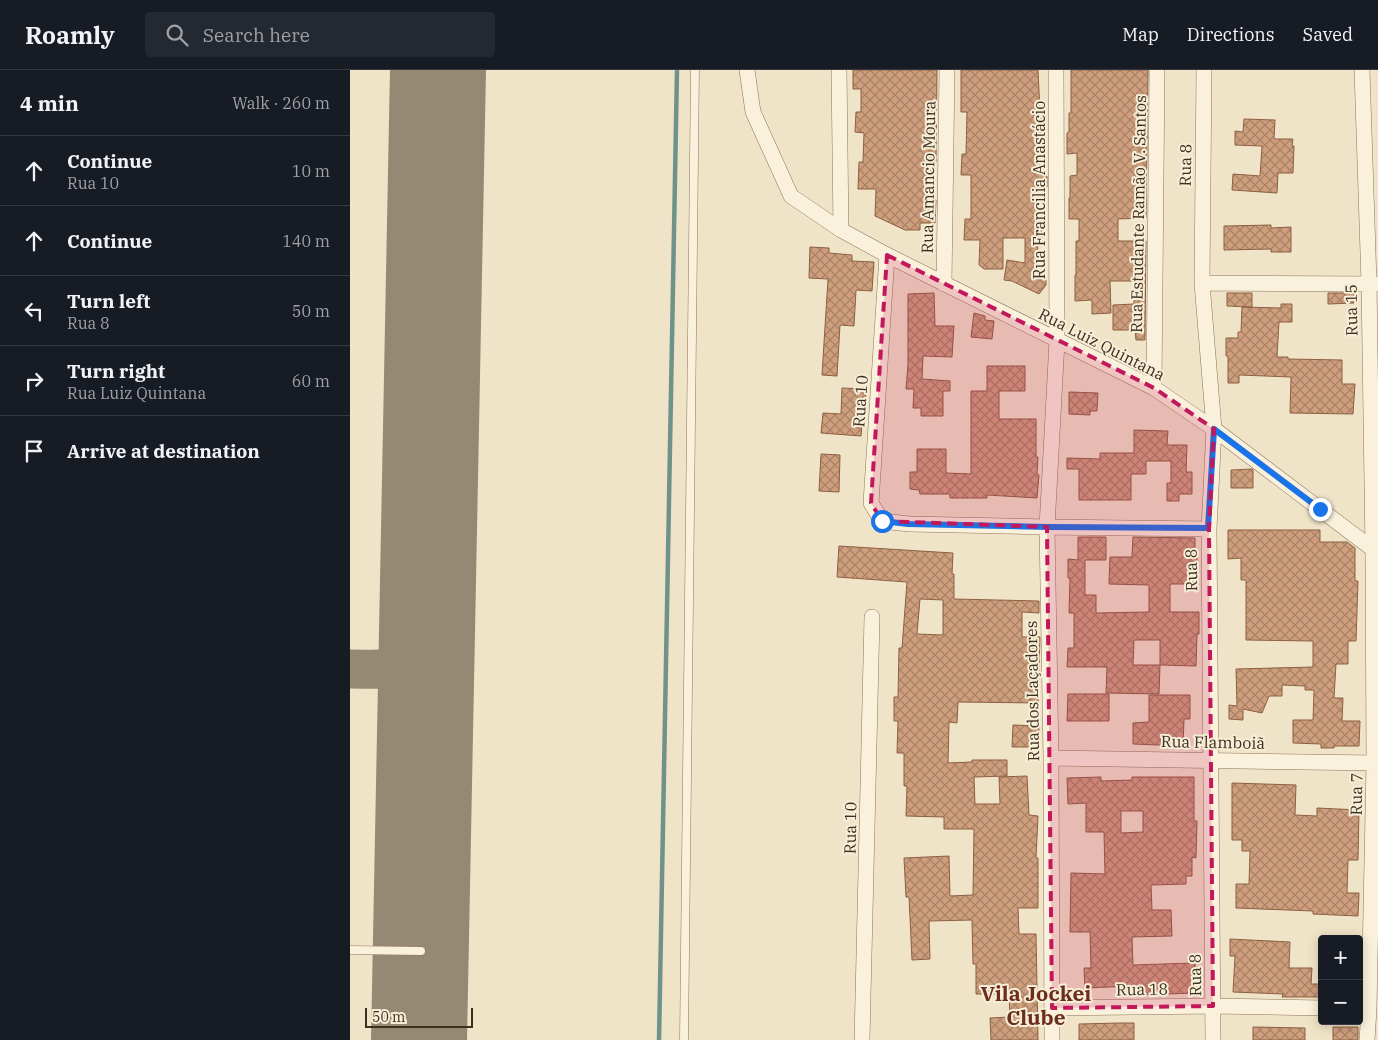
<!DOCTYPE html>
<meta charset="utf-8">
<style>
body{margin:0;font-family:"IBM Plex Serif",serif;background:#242831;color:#f1f3f6}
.controls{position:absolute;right:15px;bottom:15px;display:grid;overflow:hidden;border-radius:5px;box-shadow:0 2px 12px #0003}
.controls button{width:45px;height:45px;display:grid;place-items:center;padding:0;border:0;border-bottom:1px solid #363941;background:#171b24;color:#f1f3f6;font:25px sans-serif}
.scale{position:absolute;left:15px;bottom:12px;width:108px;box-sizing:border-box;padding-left:5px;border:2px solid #3d2e20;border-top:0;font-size:14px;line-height:18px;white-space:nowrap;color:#3d2e20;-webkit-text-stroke:4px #f7eed8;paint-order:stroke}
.stop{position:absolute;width:15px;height:15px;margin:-11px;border:4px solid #1a73e8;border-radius:50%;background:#fff}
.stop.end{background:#1a73e8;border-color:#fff;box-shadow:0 1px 5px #0008}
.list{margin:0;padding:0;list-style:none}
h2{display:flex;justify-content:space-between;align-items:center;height:65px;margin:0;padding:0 20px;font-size:21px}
h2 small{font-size:16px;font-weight:400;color:#9ea1a6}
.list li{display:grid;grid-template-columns:32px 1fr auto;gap:15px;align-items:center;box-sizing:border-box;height:70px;padding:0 20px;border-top:1px solid #363941}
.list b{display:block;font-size:19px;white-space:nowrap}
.list p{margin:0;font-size:16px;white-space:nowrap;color:#9ea1a6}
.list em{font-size:16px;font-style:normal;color:#9ea1a6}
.icon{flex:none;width:28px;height:28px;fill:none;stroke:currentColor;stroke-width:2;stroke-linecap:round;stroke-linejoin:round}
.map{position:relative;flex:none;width:1028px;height:970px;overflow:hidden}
header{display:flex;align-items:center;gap:30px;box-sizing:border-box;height:70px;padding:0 25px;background:#171b24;border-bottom:1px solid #363941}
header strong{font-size:24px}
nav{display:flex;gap:28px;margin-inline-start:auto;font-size:18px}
.search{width:350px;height:45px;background:#242831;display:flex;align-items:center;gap:12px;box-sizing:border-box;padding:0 18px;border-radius:5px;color:#9ea1a6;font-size:19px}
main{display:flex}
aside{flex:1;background:#171b24}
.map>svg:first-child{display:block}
</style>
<header>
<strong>Roamly</strong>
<div class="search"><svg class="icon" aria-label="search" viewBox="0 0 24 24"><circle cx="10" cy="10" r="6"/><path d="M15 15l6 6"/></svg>Search here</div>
<nav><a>Map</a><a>Directions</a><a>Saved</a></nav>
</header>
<main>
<aside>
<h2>4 min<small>Walk · 260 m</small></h2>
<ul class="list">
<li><svg class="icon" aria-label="ahead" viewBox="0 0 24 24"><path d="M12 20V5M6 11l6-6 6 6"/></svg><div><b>Continue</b><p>Rua 10</p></div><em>10 m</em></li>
<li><svg class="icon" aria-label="ahead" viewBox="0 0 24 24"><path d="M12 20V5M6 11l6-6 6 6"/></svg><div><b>Continue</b></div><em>140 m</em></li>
<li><svg class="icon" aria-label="left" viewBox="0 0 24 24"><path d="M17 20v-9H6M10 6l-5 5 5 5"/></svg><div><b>Turn left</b><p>Rua 8</p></div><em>50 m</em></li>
<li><svg class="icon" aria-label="right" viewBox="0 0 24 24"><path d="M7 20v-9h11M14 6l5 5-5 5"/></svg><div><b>Turn right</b><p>Rua Luiz Quintana</p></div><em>60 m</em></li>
<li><svg class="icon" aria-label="arrive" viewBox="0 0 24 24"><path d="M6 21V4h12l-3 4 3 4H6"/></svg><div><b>Arrive at destination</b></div></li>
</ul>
</aside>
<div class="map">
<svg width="1028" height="970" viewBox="0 0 1028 970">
<defs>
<pattern id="building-cross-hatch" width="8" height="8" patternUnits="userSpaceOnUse" patternTransform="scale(1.25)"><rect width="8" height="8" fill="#cf9f7d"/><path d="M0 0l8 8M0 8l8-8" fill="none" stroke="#a98266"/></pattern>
</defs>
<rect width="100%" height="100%" fill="#f0e4c8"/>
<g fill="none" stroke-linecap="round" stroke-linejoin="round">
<!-- stream -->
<path stroke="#6f938a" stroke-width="4.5" d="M 309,970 L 327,0"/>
<!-- taxiway -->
<path stroke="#968974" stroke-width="39" d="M 0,599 C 37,599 58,605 77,567
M 37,599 C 58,606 69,618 76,638"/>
<!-- runway -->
<path stroke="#968974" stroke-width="96" d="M 69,970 L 88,0"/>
</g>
<!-- building -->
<path fill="url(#building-cross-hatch)" stroke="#8d5f41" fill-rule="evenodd" d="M 503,0 L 587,0 L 586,92 L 582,91 L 581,130 L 586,130 L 585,153 L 570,153 L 570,160 L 555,160 L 525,146 L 526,119 L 508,119 L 509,92 L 513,92 L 514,63 L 505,62 L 506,42 L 511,42 L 511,19 L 503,19 Z
M 611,0 L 688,0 L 690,42 L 693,42 L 693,61 L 695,61 L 695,106 L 697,106 L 697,117 L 688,117 L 688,149 L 694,149 L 693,168 L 688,168 L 687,207 L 696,207 L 696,215 L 689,224 L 662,211 L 654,210 L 657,190 L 675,193 L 675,168 L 653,168 L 653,199 L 634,199 L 629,195 L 630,170 L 614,170 L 615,149 L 621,149 L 621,105 L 611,105 L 612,84 L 616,84 L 617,42 L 611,42 Z
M 721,0 L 798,0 L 796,148 L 768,149 L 768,171 L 796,171 L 795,270 L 786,270 L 785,260 L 763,260 L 763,235 L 784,234 L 784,211 L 760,211 L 761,243 L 742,244 L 742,230 L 725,231 L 725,205 L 726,205 L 726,171 L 729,171 L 729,149 L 719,149 L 719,128 L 720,128 L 720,106 L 727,105 L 727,83 L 717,84 L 717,63 L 719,62 L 719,43 L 721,43 Z
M 894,49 L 925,50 L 924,69 L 943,69 L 942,76 L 944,76 L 943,103 L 928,103 L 927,123 L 882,120 L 883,104 L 910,106 L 912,76 L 885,75 L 885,61 L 893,62 Z
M 921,155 L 921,158 L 941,157 L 941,182 L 921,182 L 921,179 L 874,180 L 874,156 Z
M 460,177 L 479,178 L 479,183 L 502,185 L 502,191 L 524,192 L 522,221 L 506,220 L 504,256 L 490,255 L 487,306 L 472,305 L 478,209 L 459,208 Z
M 584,223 L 585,256 L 604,256 L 602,287 L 573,286 L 572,309 L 600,311 L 600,321 L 593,321 L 593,346 L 571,346 L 571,338 L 563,338 L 564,319 L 556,319 L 558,294 L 558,224 Z
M 877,223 L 902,223 L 902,237 L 877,236 Z
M 978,223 L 1004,223 L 1004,233 L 978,234 Z
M 931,234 L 942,234 L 942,252 L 929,252 L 927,287 L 938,287 L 938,289 L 992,290 L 992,314 L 1005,314 L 1003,344 L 940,343 L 941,307 L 889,305 L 889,313 L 878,313 L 878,286 L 876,286 L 876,268 L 888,268 L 888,262 L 891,262 L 892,237 L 931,238 Z
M 624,243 L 635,246 L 635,250 L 644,251 L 642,269 L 621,267 Z
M 637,296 L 675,296 L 675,321 L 649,321 L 649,349 L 686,349 L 686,387 L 688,387 L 687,404 L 689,405 L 687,428 L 637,425 L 637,428 L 600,428 L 600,424 L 570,424 L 569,420 L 560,419 L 560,402 L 567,402 L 567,379 L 596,379 L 596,403 L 621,404 L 621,321 L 637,321 Z
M 492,318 L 516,319 L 515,343 L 513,343 L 511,366 L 471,363 L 473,343 L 491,344 Z
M 719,322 L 748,323 L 747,341 L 740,341 L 740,345 L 719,344 Z
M 784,360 L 818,361 L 817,375 L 837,375 L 836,402 L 842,402 L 842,424 L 829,424 L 829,431 L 817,431 L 817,413 L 821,413 L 821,391 L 796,391 L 796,404 L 781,404 L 781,430 L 729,430 L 729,399 L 717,399 L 717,388 L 750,389 L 750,383 L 784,383 Z
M 471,384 L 490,385 L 489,422 L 469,421 Z
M 902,399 L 903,400 L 903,418 L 881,418 L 881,400 Z
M 878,460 L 970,460 L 970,472 L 997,472 L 1005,478 L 1005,511 L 1008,511 L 1006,571 L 998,571 L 998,594 L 986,594 L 984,628 L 993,628 L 992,651 L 1010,651 L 1009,676 L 984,676 L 984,678 L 971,678 L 971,674 L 943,673 L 943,650 L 963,650 L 964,620 L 955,620 L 955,616 L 932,615 L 932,626 L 919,626 L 912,643 L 893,639 L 893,650 L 879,649 L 879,635 L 887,636 L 886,599 L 963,597 L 963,571 L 896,570 L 896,510 L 891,510 L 891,488 L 878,489 Z
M 728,467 L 756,467 L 756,490 L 735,490 L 735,525 L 746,525 L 746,543 L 799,542 L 799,515 L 759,514 L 760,487 L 782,487 L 783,467 L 845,468 L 845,488 L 847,488 L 847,514 L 820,514 L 820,542 L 849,542 L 849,564 L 847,564 L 846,596 L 810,595 L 809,624 L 756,623 L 757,597 L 717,597 L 718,578 L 724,578 L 724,543 L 719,543 L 720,508 L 718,508 L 718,489 L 728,490 ZM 784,570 L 810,570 L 810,595 L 783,595 Z
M 489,476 L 603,483 L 602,504 L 604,504 L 604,529 L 689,531 L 689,543 L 672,542 L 672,567 L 690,567 L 688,633 L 608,632 L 607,653 L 599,652 L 598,693 L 622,692 L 622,690 L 657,690 L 657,706 L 624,707 L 625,734 L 650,734 L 649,707 L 677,706 L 679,745 L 688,746 L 686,788 L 688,788 L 688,838 L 668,838 L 669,864 L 686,864 L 688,970 L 641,970 L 640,948 L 660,947 L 659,924 L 626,924 L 626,894 L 623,894 L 622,850 L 579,851 L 580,889 L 562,890 L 559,827 L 556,827 L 554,788 L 599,786 L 600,826 L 623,825 L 624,759 L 594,759 L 594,747 L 556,746 L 557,716 L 554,716 L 554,683 L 547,683 L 548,651 L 544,651 L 544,627 L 548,627 L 549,578 L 552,578 L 557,512 L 487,507 ZM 570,529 L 593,530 L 593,565 L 567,564 Z
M 718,624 L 759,624 L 759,651 L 717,651 Z
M 799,625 L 840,625 L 840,649 L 834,649 L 833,676 L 783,674 L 783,653 L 799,652 Z
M 663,655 L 689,656 L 688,677 L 662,677 Z
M 751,707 L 751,711 L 782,710 L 782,707 L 844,707 L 844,751 L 847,751 L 846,788 L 842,787 L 842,806 L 836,806 L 836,814 L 801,815 L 802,840 L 821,840 L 822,866 L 782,867 L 783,895 L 845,893 L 846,923 L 785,925 L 784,916 L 735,918 L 734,898 L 741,898 L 740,862 L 720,862 L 721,803 L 755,804 L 754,762 L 736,762 L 736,733 L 718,734 L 717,708 ZM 771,741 L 793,741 L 793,762 L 771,763 Z
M 882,713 L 946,715 L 945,745 L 967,746 L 967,738 L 1009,740 L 1008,790 L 998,790 L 997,823 L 1009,823 L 1008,846 L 963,844 L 963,841 L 886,838 L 886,814 L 899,814 L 900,781 L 892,781 L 892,770 L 882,770 Z
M 880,869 L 940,872 L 939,898 L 962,898 L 961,914 L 972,914 L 972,927 L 932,927 L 933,924 L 883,922 L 885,886 L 880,886 Z
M 770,953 L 784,953 L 784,970 L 729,970 L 729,954 Z
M 903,957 L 955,958 L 955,970 L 903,970 Z
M 983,957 L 1008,957 L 1008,970 L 983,970 Z"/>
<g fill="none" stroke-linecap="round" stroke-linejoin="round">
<!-- service casing -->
<g stroke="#8d765c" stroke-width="9">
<path id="service" d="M 0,880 L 71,881
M 334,970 L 345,0"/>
</g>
<!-- minor casing -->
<g stroke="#8d765c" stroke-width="16">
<path id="minor" d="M 397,0 L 403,42 L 441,126 L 491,160 L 537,185 L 804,318 L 864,359 L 1028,483
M 489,0 L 491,160
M 854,0 L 852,213 L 864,359 L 859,459 L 863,970
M 1012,0 L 1019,213 L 1023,479 L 1024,693 L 1019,939 L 1017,970
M 537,185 L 521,433 L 532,451 L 559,454 L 697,457 L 859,459
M 852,213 L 1028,214
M 594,214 L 597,0
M 804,318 L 807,0
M 701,688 L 1024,693
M 702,938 L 863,936 L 972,938
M 512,970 L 522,547
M 702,970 L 701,688 L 697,457 L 707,271 L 706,0"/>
</g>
<!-- service -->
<use href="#service" stroke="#faf1dc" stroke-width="8"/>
<!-- minor -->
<use href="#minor" stroke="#faf1dc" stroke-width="15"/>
</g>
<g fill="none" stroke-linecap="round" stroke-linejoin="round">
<!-- route -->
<path stroke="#1a73e8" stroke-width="6" d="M 532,451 L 558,454 L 697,457 L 858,458 L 864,359 L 970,439"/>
</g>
<!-- marked area -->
<path fill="#c2185b" fill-opacity="0.2" stroke="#c2185b" stroke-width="4" stroke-dasharray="10 6" stroke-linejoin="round" d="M 537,185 L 804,318 L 864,359 L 859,459 L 863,936 L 702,938 L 697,457 L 532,451 L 521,433 Z"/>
<g text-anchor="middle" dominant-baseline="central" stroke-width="4" stroke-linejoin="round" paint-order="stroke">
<!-- street labels -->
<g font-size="16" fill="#3d2e20" stroke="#f7eed8">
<text transform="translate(835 95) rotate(-89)">Rua 8</text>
<text transform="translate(578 107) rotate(-89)">Rua Amancio Moura</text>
<text transform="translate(689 120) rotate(-90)">Rua Francilia Anastácio</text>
<text transform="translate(788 144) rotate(-89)">Rua Estudante Ramão V. Santos</text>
<text transform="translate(1001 240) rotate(-91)">Rua 15</text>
<text transform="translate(752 274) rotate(27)">Rua Luiz Quintana</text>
<text transform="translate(510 331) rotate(-86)">Rua 10</text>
<text transform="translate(841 500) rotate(-91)">Rua 8</text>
<text transform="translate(682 621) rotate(-91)">Rua dos Laçadores</text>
<text transform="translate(863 672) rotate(1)">Rua Flamboiã</text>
<text transform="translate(1006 724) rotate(-89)">Rua 7</text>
<text transform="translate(500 758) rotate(-89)">Rua 10</text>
<text transform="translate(845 905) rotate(-91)">Rua 8</text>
<text transform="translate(792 919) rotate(-1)">Rua 18</text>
</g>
<!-- district labels -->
<g font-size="21" font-weight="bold" fill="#6b2e1e" stroke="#f7eed8">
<text x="686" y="923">Vila Jockei<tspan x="686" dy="24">Clube</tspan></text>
</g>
</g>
</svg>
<div class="controls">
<button>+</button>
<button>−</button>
</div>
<div class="scale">50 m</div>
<div class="stop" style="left:532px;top:451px"></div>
<div class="stop end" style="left:970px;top:439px"></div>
</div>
</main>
